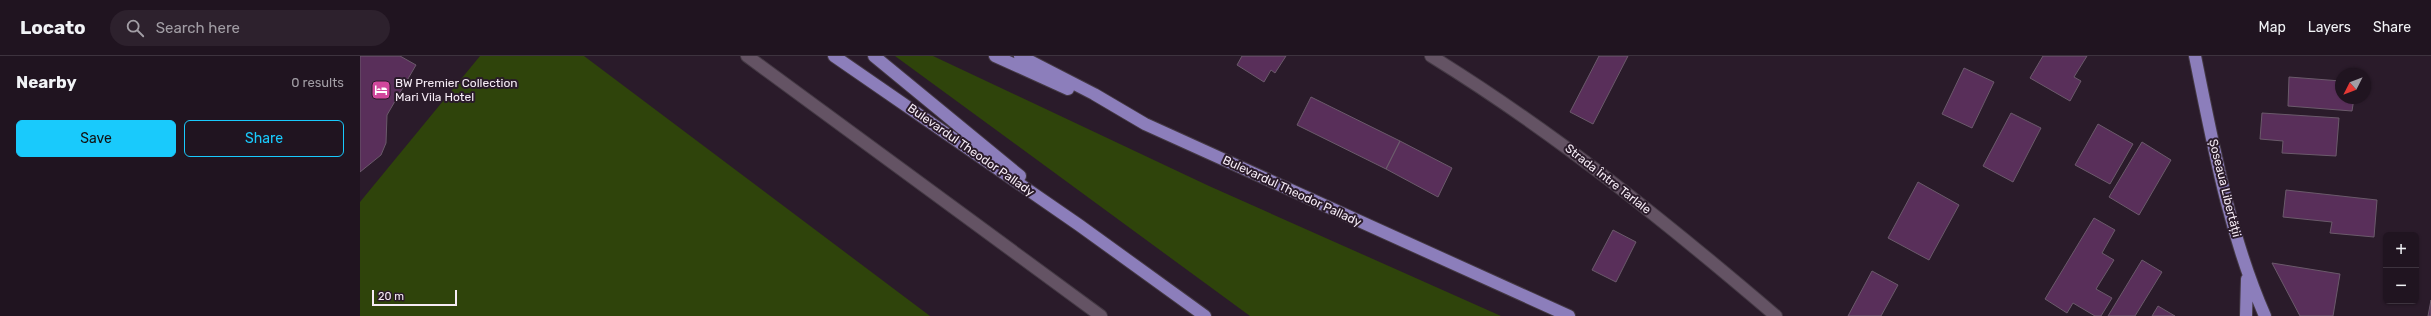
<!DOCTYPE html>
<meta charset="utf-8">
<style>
body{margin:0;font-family:Rubik,sans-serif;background:#2d212d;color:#f1f3f6}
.controls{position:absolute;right:12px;bottom:12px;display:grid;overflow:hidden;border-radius:6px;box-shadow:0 1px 3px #0004}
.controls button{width:36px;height:36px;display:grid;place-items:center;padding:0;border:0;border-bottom:1px solid #3d333e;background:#201420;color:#f1f3f6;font:20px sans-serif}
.compass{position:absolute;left:1975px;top:12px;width:36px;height:36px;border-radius:50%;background:#201420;box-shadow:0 1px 3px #0004;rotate:228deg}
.scale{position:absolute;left:12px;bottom:10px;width:85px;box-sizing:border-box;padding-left:4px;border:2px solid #f6ecf6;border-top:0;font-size:11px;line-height:14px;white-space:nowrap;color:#f6ecf6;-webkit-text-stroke:3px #2a1b2a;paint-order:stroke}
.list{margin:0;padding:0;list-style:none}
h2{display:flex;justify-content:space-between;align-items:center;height:52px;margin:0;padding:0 16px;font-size:17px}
h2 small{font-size:13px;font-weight:400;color:#a29ea5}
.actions{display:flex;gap:8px;padding:12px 16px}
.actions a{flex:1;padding:9px 0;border:1px solid #19cafc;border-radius:6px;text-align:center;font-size:14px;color:#19cafc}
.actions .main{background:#19cafc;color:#111}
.icon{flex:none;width:22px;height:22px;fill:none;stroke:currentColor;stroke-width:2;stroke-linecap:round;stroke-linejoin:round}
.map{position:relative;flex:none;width:2071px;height:260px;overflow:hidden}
header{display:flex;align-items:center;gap:24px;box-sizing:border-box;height:56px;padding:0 20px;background:#201420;border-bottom:1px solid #3d333e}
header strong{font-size:19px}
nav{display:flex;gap:22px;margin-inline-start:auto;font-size:14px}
.search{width:280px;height:36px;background:#2d212d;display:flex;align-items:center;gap:10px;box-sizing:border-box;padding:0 14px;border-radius:22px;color:#a29ea5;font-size:15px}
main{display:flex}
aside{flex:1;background:#201420}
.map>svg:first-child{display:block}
</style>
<header>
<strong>Locato</strong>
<div class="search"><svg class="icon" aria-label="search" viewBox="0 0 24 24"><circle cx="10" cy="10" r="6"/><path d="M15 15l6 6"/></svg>Search here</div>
<nav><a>Map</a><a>Layers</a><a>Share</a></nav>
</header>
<main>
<aside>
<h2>Nearby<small>0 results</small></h2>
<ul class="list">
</ul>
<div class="actions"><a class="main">Save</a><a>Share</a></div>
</aside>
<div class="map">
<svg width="2071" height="260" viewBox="0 0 2071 260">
<rect width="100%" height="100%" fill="#2a1b2a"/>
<!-- green -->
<path fill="#2f440b" d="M 120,0 L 224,0 L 570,260 L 0,260 L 0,146 Z
M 535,0 L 573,0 L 849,130 L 1141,260 L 890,260 Z"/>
<!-- building -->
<path fill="#592f5a" stroke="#6b5a6b" d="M 0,0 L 40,0 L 56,9 L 27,59 L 26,87 L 21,99 L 0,116 Z
M 882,0 L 926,0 L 915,17 L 911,14 L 904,26 L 877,9 Z
M 1239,0 L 1268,0 L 1233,68 L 1210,56 Z
M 1683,0 L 1727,0 L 1714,21 L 1721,25 L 1710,45 L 1670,22 Z
M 1604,12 L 1634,26 L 1612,72 L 1582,58 Z
M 1929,21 L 1981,25 L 1981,42 L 1994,42 L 1992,55 L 1928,50 Z
M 951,41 L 1040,85 L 1026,113 L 937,69 Z
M 1651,57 L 1681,72 L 1653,126 L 1623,110 Z
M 1902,57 L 1979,62 L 1976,100 L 1922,97 L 1923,85 L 1900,83 Z
M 1738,68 L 1773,88 L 1750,128 L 1715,109 Z
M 1040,85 L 1092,112 L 1078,141 L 1026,113 Z
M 1782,86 L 1811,104 L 1779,159 L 1749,141 Z
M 1558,126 L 1599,149 L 1569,204 L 1528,182 Z
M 1926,134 L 2017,144 L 2014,181 L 1970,177 L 1972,166 L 1923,161 Z
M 1734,162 L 1755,174 L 1742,197 L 1754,204 L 1736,233 L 1752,242 L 1741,260 L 1735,260 L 1713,247 L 1707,257 L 1685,243 Z
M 1253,174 L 1276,186 L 1256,226 L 1232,214 Z
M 1782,204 L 1802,216 L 1775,260 L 1748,260 Z
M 1912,207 L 1980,218 L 1973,260 L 1940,260 Z
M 1512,215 L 1538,229 L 1521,260 L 1488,260 Z
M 2071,244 L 2071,260 L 2068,260 Z
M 1798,250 L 1815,260 L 1792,260 Z"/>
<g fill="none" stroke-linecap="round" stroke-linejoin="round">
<!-- minor casing -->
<g stroke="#443944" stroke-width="14">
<path id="minor" d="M 387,0 L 741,260
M 1071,0 C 1194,76 1306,166 1416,260"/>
</g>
<!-- major casing -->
<g stroke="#443944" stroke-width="14">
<path id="major" d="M 474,0 L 719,169 L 845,260
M 514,0 L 660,120
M 635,0 L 708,33
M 660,0 L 734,38 L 785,68 L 1209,260
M 1835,0 C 1853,88 1869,178 1905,260
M 1886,260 L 1887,223"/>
</g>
<!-- minor -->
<use href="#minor" stroke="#645364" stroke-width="12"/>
<!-- major -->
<use href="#major" stroke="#8c7ebb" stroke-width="12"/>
</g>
<!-- icons -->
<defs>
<g id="hotel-square" transform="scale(1)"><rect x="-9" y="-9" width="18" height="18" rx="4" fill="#d1479c" stroke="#2a1b2a"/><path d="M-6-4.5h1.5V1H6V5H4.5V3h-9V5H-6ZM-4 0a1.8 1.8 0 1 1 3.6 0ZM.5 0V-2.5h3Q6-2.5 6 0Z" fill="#fff"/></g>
</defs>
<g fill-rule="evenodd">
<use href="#hotel-square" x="21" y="34"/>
</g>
<g text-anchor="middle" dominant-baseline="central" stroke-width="4" stroke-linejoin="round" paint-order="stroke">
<!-- poi labels -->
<g font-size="12" fill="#f6ecf6" stroke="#2a1b2a" text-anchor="start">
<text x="35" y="27">BW Premier Collection<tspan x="35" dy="14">Mari Vila Hotel</tspan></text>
</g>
<!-- street labels -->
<g font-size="12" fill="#f6ecf6" stroke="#2a1b2a">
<text transform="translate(611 94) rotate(35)">Bulevardul Theodor Pallady</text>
<text transform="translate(1248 123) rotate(38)">Strada Între Tarlale</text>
<text transform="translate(1865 132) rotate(76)">Șoseaua Libertății</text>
<text transform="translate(932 135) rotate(25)">Bulevardul Theodor Pallady</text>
</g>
</g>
</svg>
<div class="controls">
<button>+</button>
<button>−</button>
</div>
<svg class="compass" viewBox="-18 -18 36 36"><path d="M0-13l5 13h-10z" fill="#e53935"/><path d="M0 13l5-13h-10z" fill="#a29ea5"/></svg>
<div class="scale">20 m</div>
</div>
</main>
